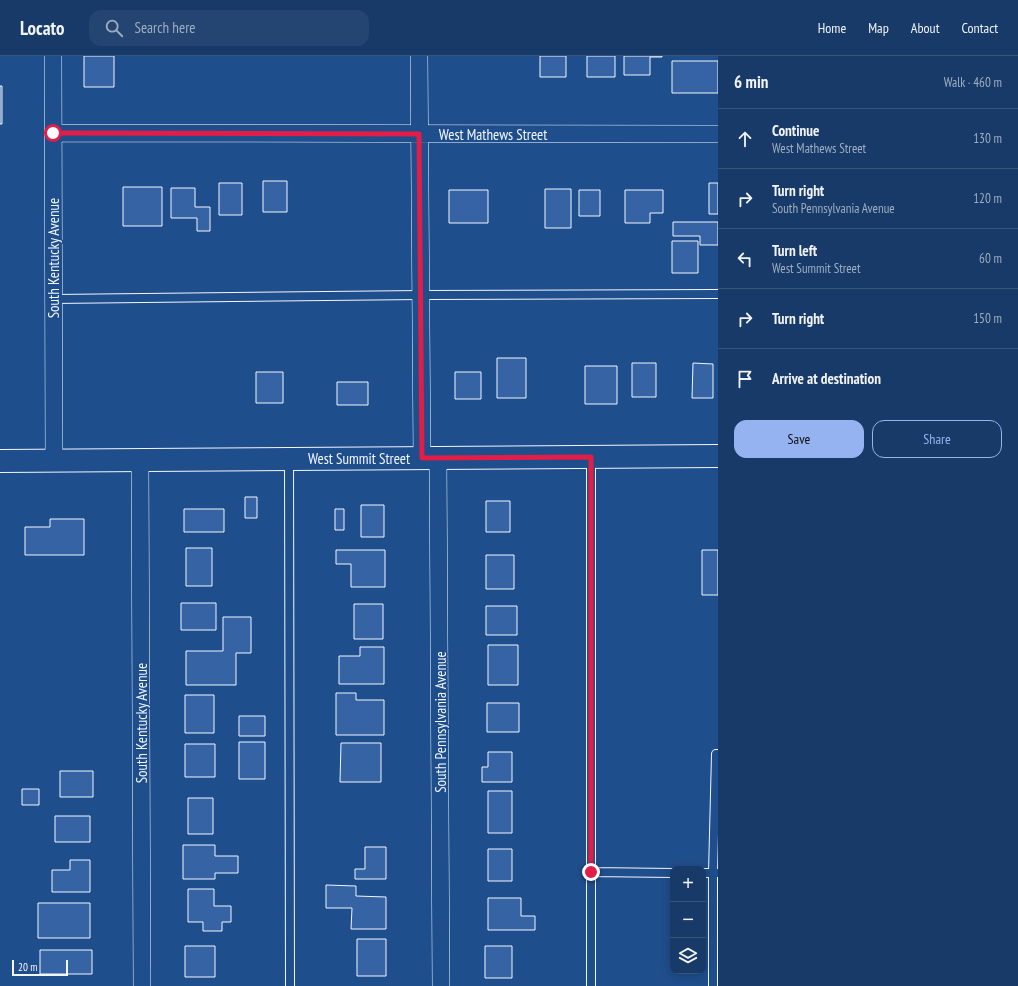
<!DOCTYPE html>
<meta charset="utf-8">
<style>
body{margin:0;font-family:"PT Sans Narrow",sans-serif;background:#244571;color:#f1f3f6}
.controls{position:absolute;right:12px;bottom:12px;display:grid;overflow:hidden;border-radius:8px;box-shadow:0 2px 10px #0003}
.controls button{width:36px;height:36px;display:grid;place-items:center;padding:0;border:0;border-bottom:1px solid #36547d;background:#173a69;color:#f1f3f6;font:20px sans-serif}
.scale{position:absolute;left:12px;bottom:10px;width:56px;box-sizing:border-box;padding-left:4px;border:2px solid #f2f6ff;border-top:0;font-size:11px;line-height:14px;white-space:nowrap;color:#f2f6ff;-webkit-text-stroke:3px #1f4e8c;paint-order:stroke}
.stop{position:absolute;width:12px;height:12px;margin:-9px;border:3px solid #e11d48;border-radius:50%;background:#fff}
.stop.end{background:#e11d48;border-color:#fff;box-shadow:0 1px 4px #0008}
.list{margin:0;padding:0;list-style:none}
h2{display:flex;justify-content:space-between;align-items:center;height:52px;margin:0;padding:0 16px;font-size:17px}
h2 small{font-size:13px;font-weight:400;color:#9eadc0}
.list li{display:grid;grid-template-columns:26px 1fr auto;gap:12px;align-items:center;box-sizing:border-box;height:60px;padding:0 16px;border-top:1px solid #36547d}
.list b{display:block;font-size:15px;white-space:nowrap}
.list p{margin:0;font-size:13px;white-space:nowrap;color:#9eadc0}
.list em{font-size:13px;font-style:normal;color:#9eadc0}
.actions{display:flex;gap:8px;padding:12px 16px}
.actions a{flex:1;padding:9px 0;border:1px solid #95b2f1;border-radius:12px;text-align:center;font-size:14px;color:#95b2f1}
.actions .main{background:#95b2f1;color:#111}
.icon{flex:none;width:22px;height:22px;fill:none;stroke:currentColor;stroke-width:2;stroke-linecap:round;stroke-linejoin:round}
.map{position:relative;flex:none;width:718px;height:930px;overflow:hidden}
header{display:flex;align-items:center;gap:24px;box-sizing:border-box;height:56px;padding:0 20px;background:#173a69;border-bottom:1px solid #36547d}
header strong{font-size:19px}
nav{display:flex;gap:22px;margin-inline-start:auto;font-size:14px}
.search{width:280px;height:36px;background:#244571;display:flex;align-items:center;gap:10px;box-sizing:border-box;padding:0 14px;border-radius:12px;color:#9eadc0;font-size:15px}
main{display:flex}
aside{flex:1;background:#173a69}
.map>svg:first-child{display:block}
</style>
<header>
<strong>Locato</strong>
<div class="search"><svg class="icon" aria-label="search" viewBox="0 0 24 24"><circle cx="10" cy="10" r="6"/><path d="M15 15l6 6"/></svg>Search here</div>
<nav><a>Home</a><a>Map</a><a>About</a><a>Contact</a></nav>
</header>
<main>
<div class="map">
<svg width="718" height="930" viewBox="0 0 718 930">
<rect width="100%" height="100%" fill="#1f4e8c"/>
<!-- building -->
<path fill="#3563a3" stroke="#f2f6ff" d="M 84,0 L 114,0 L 114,31 L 84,31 Z
M 540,0 L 566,0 L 566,21 L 540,21 Z
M 587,0 L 615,0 L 615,21 L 587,21 Z
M 624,0 L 662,0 L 662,1 L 650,1 L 650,19 L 624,19 Z
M 672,5 L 718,5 L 718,37 L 672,37 Z
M 0,30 L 2,30 L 2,68 L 0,68 Z
M 263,125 L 287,125 L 287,156 L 263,156 Z
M 219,127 L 242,127 L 242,159 L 219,159 Z
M 709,127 L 718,127 L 718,158 L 709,158 Z
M 123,131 L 162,131 L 162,170 L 123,170 Z
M 171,132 L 195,132 L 195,151 L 210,151 L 210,175 L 197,175 L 197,162 L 171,162 Z
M 545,133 L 571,133 L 571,172 L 545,172 Z
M 449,134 L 488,134 L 488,167 L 449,167 Z
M 579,134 L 600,134 L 600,160 L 579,160 Z
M 625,134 L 663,134 L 663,157 L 650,157 L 650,167 L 625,167 Z
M 673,166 L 718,166 L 718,189 L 700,189 L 700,180 L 673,180 Z
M 672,185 L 698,185 L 698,217 L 672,217 Z
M 497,302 L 526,302 L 526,342 L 497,342 Z
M 632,307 L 656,307 L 656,341 L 632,341 Z
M 693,307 L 713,308 L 713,342 L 692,342 Z
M 585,310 L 617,310 L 617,348 L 585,348 Z
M 256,316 L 283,316 L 283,347 L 256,347 Z
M 455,316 L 481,316 L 481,343 L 455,343 Z
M 337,326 L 368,326 L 368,349 L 337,349 Z
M 245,441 L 257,441 L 257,462 L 245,462 Z
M 486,445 L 510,445 L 510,476 L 486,476 Z
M 361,449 L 384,449 L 384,481 L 361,481 Z
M 184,453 L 224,453 L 224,476 L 184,476 Z
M 335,453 L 344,453 L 344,474 L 335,474 Z
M 50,463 L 84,463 L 84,499 L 25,499 L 25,471 L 50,471 Z
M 186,492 L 212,492 L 212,530 L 186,530 Z
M 336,494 L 385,494 L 385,531 L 351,531 L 351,508 L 336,508 Z
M 702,494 L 718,494 L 718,539 L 702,539 Z
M 486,499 L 514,499 L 514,533 L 486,533 Z
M 181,547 L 216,547 L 216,574 L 181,574 Z
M 354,548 L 383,548 L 383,583 L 354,583 Z
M 486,550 L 517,550 L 517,579 L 486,579 Z
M 223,561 L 251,561 L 251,597 L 236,597 L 236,629 L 186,629 L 186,595 L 223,595 Z
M 488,589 L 518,589 L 518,629 L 488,629 Z
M 360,591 L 384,591 L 384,628 L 339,628 L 339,600 L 360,600 Z
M 336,637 L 356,637 L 356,644 L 384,644 L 384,679 L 336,679 Z
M 185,639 L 214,639 L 214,677 L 185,677 Z
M 487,647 L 519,647 L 519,676 L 487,676 Z
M 239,660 L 265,660 L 265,680 L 239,680 Z
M 239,686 L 265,686 L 265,723 L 239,723 Z
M 341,687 L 381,687 L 381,726 L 340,726 Z
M 185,688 L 215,688 L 215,721 L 185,721 Z
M 488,696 L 512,696 L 512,726 L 482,726 L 482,711 L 488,711 Z
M 60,715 L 93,715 L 93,741 L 60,741 Z
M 22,733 L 39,733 L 39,749 L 22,749 Z
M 488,735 L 512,735 L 512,777 L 488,777 Z
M 188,742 L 213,742 L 213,778 L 188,778 Z
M 55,760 L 90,760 L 90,786 L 55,786 Z
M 183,789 L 215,789 L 215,800 L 238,800 L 238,817 L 215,817 L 215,823 L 183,823 Z
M 365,791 L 386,791 L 386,823 L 355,823 L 355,813 L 365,813 Z
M 488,793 L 512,793 L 512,825 L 488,825 Z
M 70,804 L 90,804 L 90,836 L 52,836 L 52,814 L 70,814 Z
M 326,829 L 356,830 L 356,840 L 386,841 L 386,873 L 351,873 L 352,852 L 326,852 Z
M 188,833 L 214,833 L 214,850 L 231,850 L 231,866 L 222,866 L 222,875 L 203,875 L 203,866 L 188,866 Z
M 488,842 L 521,842 L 521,860 L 535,860 L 535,874 L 488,874 Z
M 38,847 L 90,847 L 90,882 L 38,882 Z
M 357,883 L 386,883 L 386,920 L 357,920 Z
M 185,890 L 215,890 L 215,921 L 185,921 Z
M 485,890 L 512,890 L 512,922 L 485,922 Z
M 40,894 L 92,894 L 92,918 L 40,918 Z"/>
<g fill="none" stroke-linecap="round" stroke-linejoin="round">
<!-- lane casing -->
<g stroke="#f2f6ff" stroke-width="10">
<path id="lane" d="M 53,243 L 421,239 L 718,238
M 289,403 L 290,930
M 718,698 L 716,698 L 713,817 L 718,817
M 591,816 L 673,817
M 703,817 L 713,817 L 713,930
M 591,930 L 591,401"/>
</g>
<!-- street casing -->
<g stroke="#f2f6ff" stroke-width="18">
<path id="street" d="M 53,0 L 54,404
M 419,0 L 422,402
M 53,77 L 718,78
M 438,401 L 441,930
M 140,404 L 142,930"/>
</g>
<!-- secondary casing -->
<g stroke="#f2f6ff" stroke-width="24">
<path id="secondary" d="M 0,405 L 718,400"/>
</g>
<!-- lane -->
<use href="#lane" stroke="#1f4e8c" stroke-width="8"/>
<!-- street -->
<use href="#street" stroke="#1f4e8c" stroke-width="17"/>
<!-- secondary -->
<use href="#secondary" stroke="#1f4e8c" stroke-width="22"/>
</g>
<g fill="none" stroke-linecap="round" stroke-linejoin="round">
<!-- route -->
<path stroke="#e11d48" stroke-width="5" d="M 53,77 L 419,78 L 422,402 L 591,401 L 591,816"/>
</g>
<g text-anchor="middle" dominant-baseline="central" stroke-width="3" stroke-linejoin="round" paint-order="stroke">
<!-- street labels -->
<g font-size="15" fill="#f2f6ff" stroke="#1f4e8c">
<text x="493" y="78">West Mathews Street</text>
<text transform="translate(53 202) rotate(-90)">South Kentucky Avenue</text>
<text x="359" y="402">West Summit Street</text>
<text transform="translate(440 666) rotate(-90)">South Pennsylvania Avenue</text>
<text transform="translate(141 667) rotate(-90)">South Kentucky Avenue</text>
</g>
</g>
</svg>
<div class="controls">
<button>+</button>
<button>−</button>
<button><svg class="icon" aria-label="layers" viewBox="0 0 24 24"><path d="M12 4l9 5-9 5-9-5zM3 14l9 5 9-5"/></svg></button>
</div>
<div class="scale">20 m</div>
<div class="stop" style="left:53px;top:77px"></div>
<div class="stop end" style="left:591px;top:816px"></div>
</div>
<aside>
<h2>6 min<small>Walk · 460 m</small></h2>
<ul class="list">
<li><svg class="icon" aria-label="ahead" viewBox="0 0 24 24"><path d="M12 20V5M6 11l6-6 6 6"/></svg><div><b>Continue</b><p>West Mathews Street</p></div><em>130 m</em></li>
<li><svg class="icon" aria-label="right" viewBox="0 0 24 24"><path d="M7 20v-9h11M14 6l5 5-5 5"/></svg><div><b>Turn right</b><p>South Pennsylvania Avenue</p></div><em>120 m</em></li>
<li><svg class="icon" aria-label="left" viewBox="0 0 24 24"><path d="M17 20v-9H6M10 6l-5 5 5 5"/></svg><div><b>Turn left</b><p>West Summit Street</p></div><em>60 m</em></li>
<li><svg class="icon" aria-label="right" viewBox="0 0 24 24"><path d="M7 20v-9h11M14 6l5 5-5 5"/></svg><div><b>Turn right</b></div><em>150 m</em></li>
<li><svg class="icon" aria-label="arrive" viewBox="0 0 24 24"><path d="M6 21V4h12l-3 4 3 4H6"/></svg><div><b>Arrive at destination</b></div></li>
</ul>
<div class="actions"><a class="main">Save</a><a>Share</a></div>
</aside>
</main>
